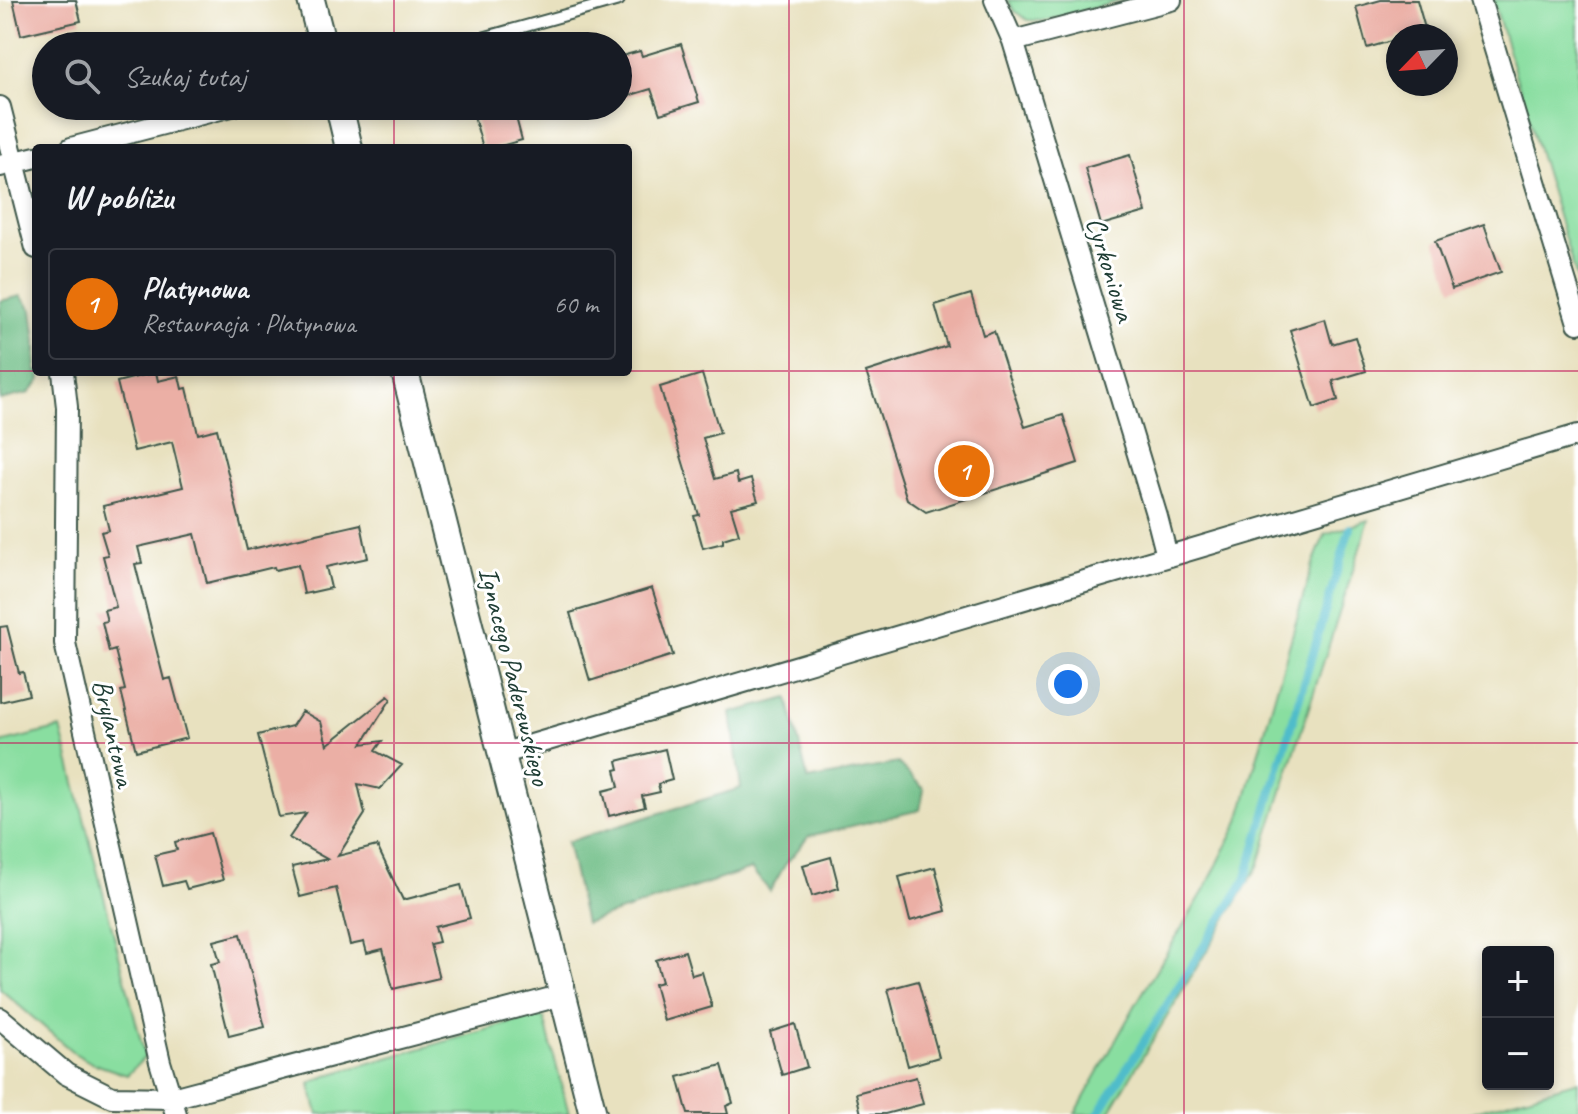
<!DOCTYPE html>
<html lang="pl">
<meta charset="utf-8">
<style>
body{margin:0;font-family:Caveat,sans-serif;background:#20242c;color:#f1f3f6}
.controls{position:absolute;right:24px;bottom:24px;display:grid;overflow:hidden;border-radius:8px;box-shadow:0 4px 12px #0003}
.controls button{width:72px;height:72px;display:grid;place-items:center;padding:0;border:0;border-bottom:2px solid #363941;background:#171b24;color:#f1f3f6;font:40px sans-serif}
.compass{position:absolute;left:1386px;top:24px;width:72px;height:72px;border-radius:50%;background:#171b24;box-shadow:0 4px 12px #0003;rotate:245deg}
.you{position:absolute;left:1068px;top:684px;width:28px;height:28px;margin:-20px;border:6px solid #fff;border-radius:50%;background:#1a73e8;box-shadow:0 0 0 12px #1a73e833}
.badge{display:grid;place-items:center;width:52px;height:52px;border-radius:50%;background:#7c3aed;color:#fff;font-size:26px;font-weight:700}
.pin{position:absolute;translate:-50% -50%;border:4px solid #fff;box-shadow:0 2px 8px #0006}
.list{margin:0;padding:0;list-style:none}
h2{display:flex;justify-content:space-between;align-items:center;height:104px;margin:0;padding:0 32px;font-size:34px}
h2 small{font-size:26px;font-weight:400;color:#9ea1a6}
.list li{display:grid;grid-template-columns:52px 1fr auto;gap:24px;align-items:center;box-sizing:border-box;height:112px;margin:0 16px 16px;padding:0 16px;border:2px solid #363941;border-radius:8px}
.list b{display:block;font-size:30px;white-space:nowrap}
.list p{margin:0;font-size:26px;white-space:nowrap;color:#9ea1a6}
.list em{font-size:26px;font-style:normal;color:#9ea1a6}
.icon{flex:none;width:44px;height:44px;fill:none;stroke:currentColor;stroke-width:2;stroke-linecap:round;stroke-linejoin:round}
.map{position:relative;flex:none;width:1578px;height:1114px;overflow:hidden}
.search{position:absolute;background:#171b24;box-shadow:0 4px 12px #0003;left:32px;top:32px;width:600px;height:88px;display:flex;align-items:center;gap:20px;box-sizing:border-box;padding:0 28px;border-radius:44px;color:#9ea1a6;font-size:30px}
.panel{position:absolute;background:#171b24;box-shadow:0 4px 12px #0003;left:32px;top:144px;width:600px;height:232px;border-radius:8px}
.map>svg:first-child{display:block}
</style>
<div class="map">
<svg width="1578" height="1114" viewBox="0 0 1578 1114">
<rect width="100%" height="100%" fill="#fff"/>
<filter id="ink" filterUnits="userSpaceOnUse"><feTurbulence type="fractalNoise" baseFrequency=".0125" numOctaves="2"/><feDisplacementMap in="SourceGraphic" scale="16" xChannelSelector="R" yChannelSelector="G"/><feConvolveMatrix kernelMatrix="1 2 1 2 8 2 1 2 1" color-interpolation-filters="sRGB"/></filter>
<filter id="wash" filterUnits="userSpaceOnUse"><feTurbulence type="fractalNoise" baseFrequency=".006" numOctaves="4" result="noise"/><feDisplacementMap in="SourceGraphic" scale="32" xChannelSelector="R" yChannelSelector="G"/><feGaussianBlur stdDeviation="1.8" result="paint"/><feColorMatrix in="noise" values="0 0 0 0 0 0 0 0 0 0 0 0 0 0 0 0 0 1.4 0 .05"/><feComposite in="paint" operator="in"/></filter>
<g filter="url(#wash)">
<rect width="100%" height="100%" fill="#e8e1bf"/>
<!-- green -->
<path fill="#89dea0" stroke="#548e6a" stroke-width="2" d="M 1008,0 L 1124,0 L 1044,21 L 1028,20 L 1014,11 Z
M 1493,0 L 1578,0 L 1578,282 Z
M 1369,520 L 1258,866 L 1108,1114 L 1075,1114 L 1136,1004 L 1205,889 L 1239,821 L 1312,566 L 1325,534 Z
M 61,728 L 145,1057 L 127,1075 L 92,1063 L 74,1053 L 0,989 L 0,743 Z
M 531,1017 L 544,1018 L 569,1114 L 318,1114 L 310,1084 L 328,1075 Z
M 1578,1081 L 1578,1114 L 1466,1114 Z"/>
<!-- forest -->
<path fill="#6ebd86" stroke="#467d5d" stroke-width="2" d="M 21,296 L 32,310 L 36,342 L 36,372 L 40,372 L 41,380 L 29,393 L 0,400 L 0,301 Z
M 788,698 L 808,780 L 898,763 L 924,789 L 920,810 L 809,836 L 785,865 L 770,891 L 751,869 L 585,923 L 567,842 L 741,788 L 731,713 Z"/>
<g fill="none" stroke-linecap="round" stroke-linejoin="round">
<!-- stream -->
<path stroke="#4fbcca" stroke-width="8" d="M 1098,1114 L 1245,881 L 1350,528"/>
</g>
<g id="blocks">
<!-- building -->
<path fill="#ebafa5" d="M 13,0 L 76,0 L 81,21 L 21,35 Z
M 1381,0 L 1417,0 L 1426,32 L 1411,36 L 1398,36 L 1398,39 L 1367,48 L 1356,7 Z
M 681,44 L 699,102 L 660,114 L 651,89 L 618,99 L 618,57 L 640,51 L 642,56 Z
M 471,106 L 513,106 L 522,140 L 494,148 L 483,148 Z
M 1130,155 L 1146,212 L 1101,225 L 1085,168 Z
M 1484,224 L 1501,272 L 1452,289 L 1435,241 Z
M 971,294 L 983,335 L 994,331 L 1025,427 L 1063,415 L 1078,463 L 926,512 L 907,499 L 866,372 L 947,346 L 935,305 Z
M 1325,319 L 1332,344 L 1355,337 L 1366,371 L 1333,381 L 1338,400 L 1314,408 L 1290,330 Z
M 156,372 L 158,381 L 179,376 L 182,389 L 187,388 L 198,434 L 217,429 L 247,550 L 361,524 L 368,558 L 326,567 L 331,588 L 304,594 L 298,565 L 275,570 L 274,567 L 207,583 L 195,534 L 138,547 L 142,563 L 135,564 L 164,680 L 171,678 L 187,738 L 136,751 L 121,691 L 125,690 L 115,650 L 109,652 L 102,622 L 107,621 L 104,610 L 116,607 L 103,556 L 108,555 L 101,532 L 109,530 L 103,506 L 183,487 L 172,442 L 134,451 L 117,382 Z
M 702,374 L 720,433 L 703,438 L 715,479 L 736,473 L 738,483 L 751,479 L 758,501 L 731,508 L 739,534 L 723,539 L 723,543 L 703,548 L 694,516 L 699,515 L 660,387 Z
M 652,588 L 673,655 L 590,681 L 570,613 Z
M 7,626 L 19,673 L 23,672 L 29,695 L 0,702 L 0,627 Z
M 388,696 L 391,699 L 362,744 L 382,741 L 375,751 L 402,765 L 380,789 L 358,784 L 365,814 L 338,856 L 377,846 L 403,900 L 461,885 L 470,918 L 435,927 L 439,942 L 430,944 L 439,978 L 393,989 L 383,949 L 367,953 L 364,942 L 350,945 L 336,888 L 300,897 L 292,867 L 327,859 L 289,838 L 306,813 L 279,817 L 258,735 L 292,726 L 302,711 L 321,722 L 327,745 Z
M 665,749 L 672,780 L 658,784 L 660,792 L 642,796 L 645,807 L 609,816 L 603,791 L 619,787 L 615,770 L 619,769 L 617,761 Z
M 210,833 L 223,880 L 187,889 L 184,881 L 163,886 L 155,855 L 177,850 L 175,842 Z
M 831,857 L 839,888 L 812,896 L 803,865 Z
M 935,867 L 946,911 L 910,921 L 899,877 Z
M 241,934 L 265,1027 L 229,1036 L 211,964 L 220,962 L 214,941 Z
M 685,951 L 692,975 L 702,972 L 712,1007 L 664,1021 L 654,984 L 662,982 L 656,960 Z
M 918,981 L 939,1057 L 908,1066 L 888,989 Z
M 795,1024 L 807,1067 L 782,1075 L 770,1032 Z
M 722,1065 L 733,1103 L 726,1106 L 728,1114 L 688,1114 L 678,1077 Z
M 916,1077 L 923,1104 L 885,1114 L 861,1114 L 856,1093 Z"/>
</g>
</g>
<g filter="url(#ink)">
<use href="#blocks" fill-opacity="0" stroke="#3d5649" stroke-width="2"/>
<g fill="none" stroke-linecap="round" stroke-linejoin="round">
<!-- service casing -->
<g stroke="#3d5649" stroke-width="14">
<path id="service" d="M 454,46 L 619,0"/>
</g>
<!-- minor casing -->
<g stroke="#3d5649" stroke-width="24">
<path id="minor" d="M 995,0 L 1013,41 L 1157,517 L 1167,556
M 1480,0 L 1578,323
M 1013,41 L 1171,0
M 0,107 L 36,248
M 71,148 L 232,106
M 0,166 L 36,157
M 63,372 L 67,407 L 65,643 L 160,1062 L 176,1114
M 501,754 L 1578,435
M 0,1018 L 66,1074 L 112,1097 L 172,1098 L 563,995"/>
</g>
<!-- tertiary casing -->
<g stroke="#3d5649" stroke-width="30">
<path id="tertiary" d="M 311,0 L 323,46
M 339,106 L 349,148
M 405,372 L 593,1114"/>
</g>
<!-- service -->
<use href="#service" stroke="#fff" stroke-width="10"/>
<!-- minor -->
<use href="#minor" stroke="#fff" stroke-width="20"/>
<!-- tertiary -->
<use href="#tertiary" stroke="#fff" stroke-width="26"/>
</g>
</g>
<!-- grid -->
<path fill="none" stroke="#c2185b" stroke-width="2" stroke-opacity="0.55" d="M 394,0 L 394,46M 789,0 L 789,1114M 1184,0 L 1184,1114M 394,106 L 394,148M 0,371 L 36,371M 628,371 L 1578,371M 394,372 L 394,1114M 0,743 L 1578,743"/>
<g text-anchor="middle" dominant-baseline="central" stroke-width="6" stroke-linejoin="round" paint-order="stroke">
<!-- street labels -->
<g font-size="28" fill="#1f3d34" stroke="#fff">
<text transform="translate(1111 269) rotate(73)">Cyrkoniowa</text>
<text transform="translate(515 676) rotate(76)">Ignacego Paderewskiego</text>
<text transform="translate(114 733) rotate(77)">Brylantowa</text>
</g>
</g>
</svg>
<div class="controls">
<button>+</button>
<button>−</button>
</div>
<svg class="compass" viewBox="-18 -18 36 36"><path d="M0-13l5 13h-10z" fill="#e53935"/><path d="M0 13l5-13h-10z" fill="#9ea1a6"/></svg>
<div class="you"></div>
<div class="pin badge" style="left:964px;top:471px;background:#e8710a">1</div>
<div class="search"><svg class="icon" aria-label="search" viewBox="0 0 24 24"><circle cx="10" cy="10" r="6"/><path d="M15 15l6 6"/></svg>Szukaj tutaj</div>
<section class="panel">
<h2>W pobliżu<small></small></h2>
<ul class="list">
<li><span class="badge" style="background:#e8710a">1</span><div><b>Platynowa</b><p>Restauracja · Platynowa</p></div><em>60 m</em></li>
</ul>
</section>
</div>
